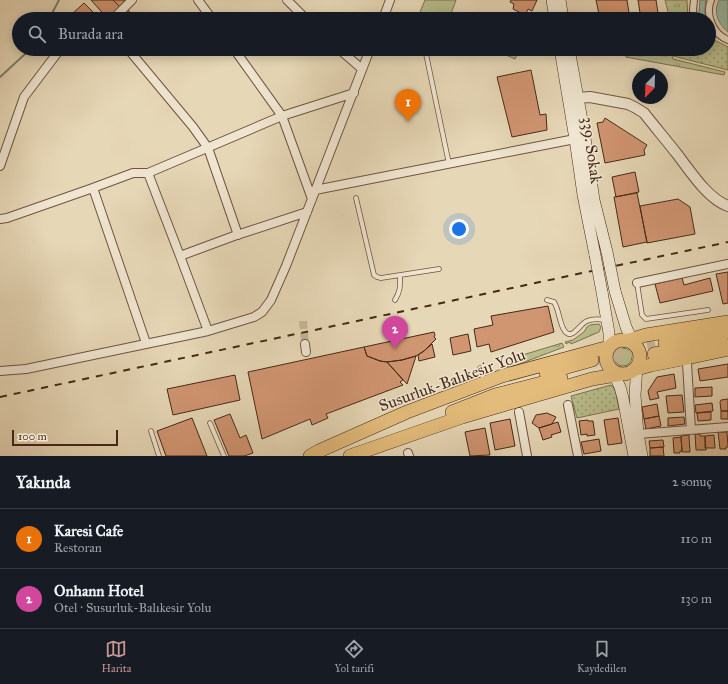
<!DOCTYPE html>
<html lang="tr">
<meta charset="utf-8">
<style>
body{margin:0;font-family:"IM FELL Great Primer",serif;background:#20242c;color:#f1f3f6}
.compass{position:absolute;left:632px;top:68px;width:36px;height:36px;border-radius:50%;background:#171b24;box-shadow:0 2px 10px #0003;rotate:203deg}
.scale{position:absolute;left:12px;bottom:10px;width:106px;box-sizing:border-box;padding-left:4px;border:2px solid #482918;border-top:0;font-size:11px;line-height:14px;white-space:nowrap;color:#482918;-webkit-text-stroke:3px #efe5d0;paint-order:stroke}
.you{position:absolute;left:459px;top:229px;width:14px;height:14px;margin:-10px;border:3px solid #fff;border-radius:50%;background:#1a73e8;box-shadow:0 0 0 6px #1a73e833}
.badge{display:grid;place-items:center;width:26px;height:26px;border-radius:50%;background:#c59692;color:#fff;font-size:13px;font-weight:700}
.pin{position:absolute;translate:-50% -33px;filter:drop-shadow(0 1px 2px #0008)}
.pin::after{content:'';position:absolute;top:21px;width:14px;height:12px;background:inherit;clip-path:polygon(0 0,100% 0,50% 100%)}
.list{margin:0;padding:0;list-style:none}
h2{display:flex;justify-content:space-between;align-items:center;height:52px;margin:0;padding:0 16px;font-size:17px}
h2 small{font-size:13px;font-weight:400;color:#9ea1a6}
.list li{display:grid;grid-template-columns:26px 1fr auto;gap:12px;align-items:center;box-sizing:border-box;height:60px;padding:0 16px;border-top:1px solid #363941}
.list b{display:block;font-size:15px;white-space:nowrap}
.list p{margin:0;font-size:13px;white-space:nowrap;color:#9ea1a6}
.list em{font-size:13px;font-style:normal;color:#9ea1a6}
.icon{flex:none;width:22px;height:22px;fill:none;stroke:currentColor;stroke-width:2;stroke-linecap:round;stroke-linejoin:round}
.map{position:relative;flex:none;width:728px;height:456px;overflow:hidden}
.search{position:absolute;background:#171b24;box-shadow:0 2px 10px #0003;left:12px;right:12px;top:12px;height:44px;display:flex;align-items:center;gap:10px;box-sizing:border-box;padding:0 14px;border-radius:22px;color:#9ea1a6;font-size:15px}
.sheet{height:172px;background:#171b24}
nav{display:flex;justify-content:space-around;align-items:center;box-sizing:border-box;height:56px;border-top:1px solid #363941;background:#171b24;font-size:11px;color:#9ea1a6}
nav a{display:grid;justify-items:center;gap:2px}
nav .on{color:#c59692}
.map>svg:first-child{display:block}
</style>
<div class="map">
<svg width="728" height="456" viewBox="0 0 728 456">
<defs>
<pattern id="grass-tufts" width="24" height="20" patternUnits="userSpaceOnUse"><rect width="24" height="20" fill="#b8bd8c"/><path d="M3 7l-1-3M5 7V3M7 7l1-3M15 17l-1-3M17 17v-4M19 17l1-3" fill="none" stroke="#989a71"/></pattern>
<pattern id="park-dots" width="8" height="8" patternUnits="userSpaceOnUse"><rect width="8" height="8" fill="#b8bd8c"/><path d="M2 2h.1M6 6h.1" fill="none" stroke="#989a71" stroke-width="1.8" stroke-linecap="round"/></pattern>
</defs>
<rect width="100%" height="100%" fill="#e6d7b6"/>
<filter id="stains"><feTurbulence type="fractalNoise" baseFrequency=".005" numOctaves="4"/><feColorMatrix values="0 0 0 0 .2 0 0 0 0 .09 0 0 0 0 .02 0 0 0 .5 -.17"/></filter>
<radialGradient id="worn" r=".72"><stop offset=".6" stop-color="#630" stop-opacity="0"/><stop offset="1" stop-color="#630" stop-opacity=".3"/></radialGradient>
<!-- grass -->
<path fill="url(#grass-tufts)" stroke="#807352" d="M 665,0 L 687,0 L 688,19 L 670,19 Z
M 624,49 L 670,49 L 673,59 L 725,72 L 724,75 L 626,57 Z
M 599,324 L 601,327 L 599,332 L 571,344 L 570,342 L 566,344 L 565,342 L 573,340 L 584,332 L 587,327 L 590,325 Z
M 562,343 L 564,347 L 514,366 L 504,367 L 503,366 L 510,365 L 517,361 L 516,357 Z
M614 357a9 9 0 1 1 18 0a9 9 0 1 1-18 0Z"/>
<!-- park -->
<path fill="url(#park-dots)" stroke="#807352" d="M 709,35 L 714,40 L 728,47 L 728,70 L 673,56 L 672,49 L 709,49 Z
M 611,385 L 615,389 L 619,409 L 577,418 L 571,396 Z"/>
<!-- pitch -->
<path fill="#b8bd8c" stroke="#807352" d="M 425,0 L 456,0 L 449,19 L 424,19 L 418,17 Z
M 496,49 L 520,49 L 515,59 L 495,50 Z"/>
<!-- water -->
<path fill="#97baa8" stroke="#77806e" d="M 700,0 L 706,0 L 705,9 L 705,19 L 700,19 L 699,13 Z
M 719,0 L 728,0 L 728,32 C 718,24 713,12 719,0 Z"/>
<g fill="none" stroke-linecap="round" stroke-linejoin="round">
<!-- stream -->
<path stroke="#77806e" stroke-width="2" d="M 49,19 L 59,0
M 0,77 L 24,55 L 29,49"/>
</g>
<!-- building -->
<path fill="#d09571" stroke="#482918" d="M 91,0 L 113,0 L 120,7 L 108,19 Z
M 113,0 L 125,0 L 120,7 Z
M 511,0 L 537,0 L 532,11 L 528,9 L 525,15 L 513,9 L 514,4 L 510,2 Z
M 596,0 L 627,0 L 630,19 L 600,19 Z
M 638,0 L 656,0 L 659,19 L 641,19 Z
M 84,3 L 100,19 L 77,19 L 72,14 Z
M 128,10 L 136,19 L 120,19 L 119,18 Z
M 531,70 L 540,115 L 546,114 L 547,130 L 512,137 L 497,77 Z
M 605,118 L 647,145 L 644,150 L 645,155 L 605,163 L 597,123 L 603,122 Z
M 635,172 L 639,192 L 616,197 L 612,177 Z
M 637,193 L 647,242 L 623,247 L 614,197 Z
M 678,199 L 690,207 L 695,234 L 647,243 L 640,206 Z
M 728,272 L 728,303 L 723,304 L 716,274 Z
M 682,278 L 684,285 L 710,278 L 713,291 L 660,303 L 655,284 Z
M 548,306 L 554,332 L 491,352 L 489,344 L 477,347 L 474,329 L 493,325 L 491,316 Z
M 434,332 L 435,335 L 434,337 L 436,339 L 424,351 L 416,356 L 402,360 L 387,362 L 380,361 L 367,356 L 364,347 Z
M 468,334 L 471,351 L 453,355 L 450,338 Z
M 432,344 L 435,357 L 419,361 L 418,355 L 424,351 Z
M 364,347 L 367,356 L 380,361 L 387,362 L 403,380 L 400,382 L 403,385 L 326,414 L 328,418 L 312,425 L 310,419 L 262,439 L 248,372 Z
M 416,356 L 407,384 L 387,362 L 402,360 Z
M 728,364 L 728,377 L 700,381 L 698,369 Z
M 674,374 L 676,388 L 657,392 L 659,398 L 650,400 L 648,391 L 657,377 Z
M 235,375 L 240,400 L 173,415 L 167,389 Z
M 712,387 L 712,396 L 695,397 L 695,388 Z
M 682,395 L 684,412 L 668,413 L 666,396 Z
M 728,399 L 728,411 L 721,411 L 720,402 L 721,400 Z
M 712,403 L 713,411 L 696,413 L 695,405 Z
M 657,404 L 659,416 L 644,419 L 642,407 Z
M 721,411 L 728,411 L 728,419 L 721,419 Z
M 711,412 L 711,420 L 698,421 L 697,413 Z
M 547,413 L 556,417 L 552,424 L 539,428 L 532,423 L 536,415 Z
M 230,414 L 240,438 L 246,435 L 253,453 L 244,456 L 229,456 L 214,420 Z
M 659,416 L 661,426 L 646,429 L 644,419 Z
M 684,417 L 685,424 L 668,426 L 668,418 Z
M 192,418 L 207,456 L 166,456 L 157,431 Z
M 618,418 L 622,443 L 608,445 L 604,420 Z
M 510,419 L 515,446 L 495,450 L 490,423 Z
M 588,420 L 588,421 L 593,421 L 595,435 L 587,436 L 587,434 L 581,435 L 579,421 Z
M 558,422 L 561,432 L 551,435 L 552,437 L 543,440 L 539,428 Z
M 485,428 L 490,455 L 470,456 L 465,432 Z
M 718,432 L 727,432 L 728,447 L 726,447 L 726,449 L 720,449 Z
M 695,434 L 700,434 L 700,436 L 705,436 L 706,450 L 696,450 Z
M 689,435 L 690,452 L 682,452 L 681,436 Z
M 714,435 L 715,448 L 705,448 L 705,436 Z
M 681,437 L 682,451 L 680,451 L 680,453 L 674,453 L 673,438 Z
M 599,439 L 601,451 L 584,454 L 581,442 Z
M 663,440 L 664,447 L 650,448 L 649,441 Z
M 663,447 L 664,456 L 650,456 L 650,448 Z"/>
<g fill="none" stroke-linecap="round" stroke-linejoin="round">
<!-- minor-tunnel -->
<path stroke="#c6b496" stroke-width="8" stroke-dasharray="8 4" stroke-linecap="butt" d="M 303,321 L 305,344"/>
<!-- trunk-tunnel -->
<path stroke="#c6b496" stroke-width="13" stroke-dasharray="13 6" stroke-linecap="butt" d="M 592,360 L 655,344"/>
<!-- service casing -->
<g stroke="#705440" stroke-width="5.5">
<path id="service" d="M 425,49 L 449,164
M 356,198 L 374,275 L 377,277 L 381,278 L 439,269
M 637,283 L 642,315 L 646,319 L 708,310
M 395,300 C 401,290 400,286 400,275
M 547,300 L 554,302 C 559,310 559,320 563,328 C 571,344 579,324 587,321 C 593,318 600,319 606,320
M 480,368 L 484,380
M 210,423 L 224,456
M 151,431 L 159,456"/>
</g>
<!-- pedestrian casing -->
<g stroke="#705440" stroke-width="8">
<path id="pedestrian" d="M 711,0 C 705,15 713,34 728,40
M 694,19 L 693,10 L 694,0"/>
</g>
<!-- minor casing -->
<g stroke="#705440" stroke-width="10">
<path id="minor" d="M 198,0 L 212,19
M 287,0 L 306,19
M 113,19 L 132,0
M 383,19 L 390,0
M 128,49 L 193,127 L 208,148 L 238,235
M 234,49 L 282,116 L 312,199
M 339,49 L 362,69
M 0,166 L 24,97 L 58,52 L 66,49
M 148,173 L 180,256 L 208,331
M 93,188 L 146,343
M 315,190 L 575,139
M 0,219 L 7,218 L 90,189 L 133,173 L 148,173 L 282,116 L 354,93
M 180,256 L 234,236 L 307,212
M 637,283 L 728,264
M 305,344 L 306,352
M 687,363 L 691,430
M 0,371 L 26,369 L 208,331 L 254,317 L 262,312 L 271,300 L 286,266 L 370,49
M 568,405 L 578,456
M 519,412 L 527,456
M 638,434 L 728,427
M 408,453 L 409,456"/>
</g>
<!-- tertiary casing -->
<g stroke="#705440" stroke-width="12">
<path id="tertiary" d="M 577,98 L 590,97 L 628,104 L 636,108 L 644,113 C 655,127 666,140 677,154 C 691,172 707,198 728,206"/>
</g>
<!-- secondary casing -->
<g stroke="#482918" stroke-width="12">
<path id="secondary" d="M 552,0 L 555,19
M 560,0 L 563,19
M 560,49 L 575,139 L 583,195 L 595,255
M 569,49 L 584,131 L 594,200 L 607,252
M 615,291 L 626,327 L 634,345
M 602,292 L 609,333 L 609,347
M 637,366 L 635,395 L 638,434 L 642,456
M 612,370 L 620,387 L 623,398 L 634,456"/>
</g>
<!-- trunk casing -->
<g stroke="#482918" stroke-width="14">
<path id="trunk" d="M606 357a17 17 0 1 1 34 0a17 17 0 1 1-34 0Z
M 626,341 L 646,335 L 728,322
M 665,343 L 728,332
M 654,354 L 722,342
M 633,370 L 651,365 L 687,358 L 728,349
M 546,373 L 592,360
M 452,412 L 495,395 L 561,378
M 310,456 L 319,451 L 407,412 L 502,376 L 609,347
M 350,456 L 462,417 L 592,379 L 622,374"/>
</g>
<!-- service -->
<use href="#service" stroke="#efe5d0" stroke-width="4"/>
<!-- pedestrian -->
<use href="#pedestrian" stroke="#efe5d0" stroke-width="6"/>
<!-- minor -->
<use href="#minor" stroke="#efe5d0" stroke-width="8"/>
<!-- tertiary -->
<use href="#tertiary" stroke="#efe5d0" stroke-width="10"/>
<!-- secondary -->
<use href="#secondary" stroke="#efe5d0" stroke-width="11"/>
<!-- trunk -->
<use href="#trunk" stroke="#e3bc7b" stroke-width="13"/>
<!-- rail -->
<path stroke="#482918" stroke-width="2" stroke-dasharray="7 7" stroke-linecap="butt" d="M 0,397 L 728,242"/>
<!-- secondary-bridge casing -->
<g stroke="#482918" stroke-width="12" stroke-linecap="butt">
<path id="secondary-bridge" d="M 607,252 L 615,291
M 595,255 L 602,292"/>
</g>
<!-- secondary-bridge -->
<use href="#secondary-bridge" stroke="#efe5d0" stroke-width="11"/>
</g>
<g text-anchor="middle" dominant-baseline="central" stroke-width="3" stroke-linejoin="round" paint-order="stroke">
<!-- street labels -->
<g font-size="16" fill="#482918" stroke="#efe5d0">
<text transform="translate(592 150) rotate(82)">339. Sokak</text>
<text transform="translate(452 380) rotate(-20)">Susurluk-Balıkesir Yolu</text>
</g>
</g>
<rect width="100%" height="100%" filter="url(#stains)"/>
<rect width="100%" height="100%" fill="url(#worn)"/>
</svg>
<svg class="compass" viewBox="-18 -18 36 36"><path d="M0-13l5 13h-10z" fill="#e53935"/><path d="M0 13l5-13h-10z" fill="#9ea1a6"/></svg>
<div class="scale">100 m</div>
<div class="you"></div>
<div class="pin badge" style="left:408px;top:122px;background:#e8710a">1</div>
<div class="pin badge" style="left:395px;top:349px;background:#d1479c">2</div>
<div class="search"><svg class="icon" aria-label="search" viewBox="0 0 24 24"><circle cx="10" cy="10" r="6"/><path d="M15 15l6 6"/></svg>Burada ara</div>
</div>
<section class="sheet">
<h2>Yakında<small>2 sonuç</small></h2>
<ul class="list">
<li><span class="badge" style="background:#e8710a">1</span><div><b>Karesi Cafe</b><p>Restoran</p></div><em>110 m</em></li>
<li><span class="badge" style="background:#d1479c">2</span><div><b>Onhann Hotel</b><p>Otel · Susurluk-Balıkesir Yolu</p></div><em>130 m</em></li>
</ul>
</section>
<nav>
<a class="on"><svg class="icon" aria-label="map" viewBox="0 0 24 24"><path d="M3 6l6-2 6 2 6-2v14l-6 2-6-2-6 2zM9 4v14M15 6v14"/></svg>Harita</a>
<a><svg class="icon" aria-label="directions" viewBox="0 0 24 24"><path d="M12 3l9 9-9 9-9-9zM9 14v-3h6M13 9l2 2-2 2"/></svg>Yol tarifi</a>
<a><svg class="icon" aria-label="saved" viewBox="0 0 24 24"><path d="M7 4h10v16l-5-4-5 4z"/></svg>Kaydedilen</a>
</nav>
